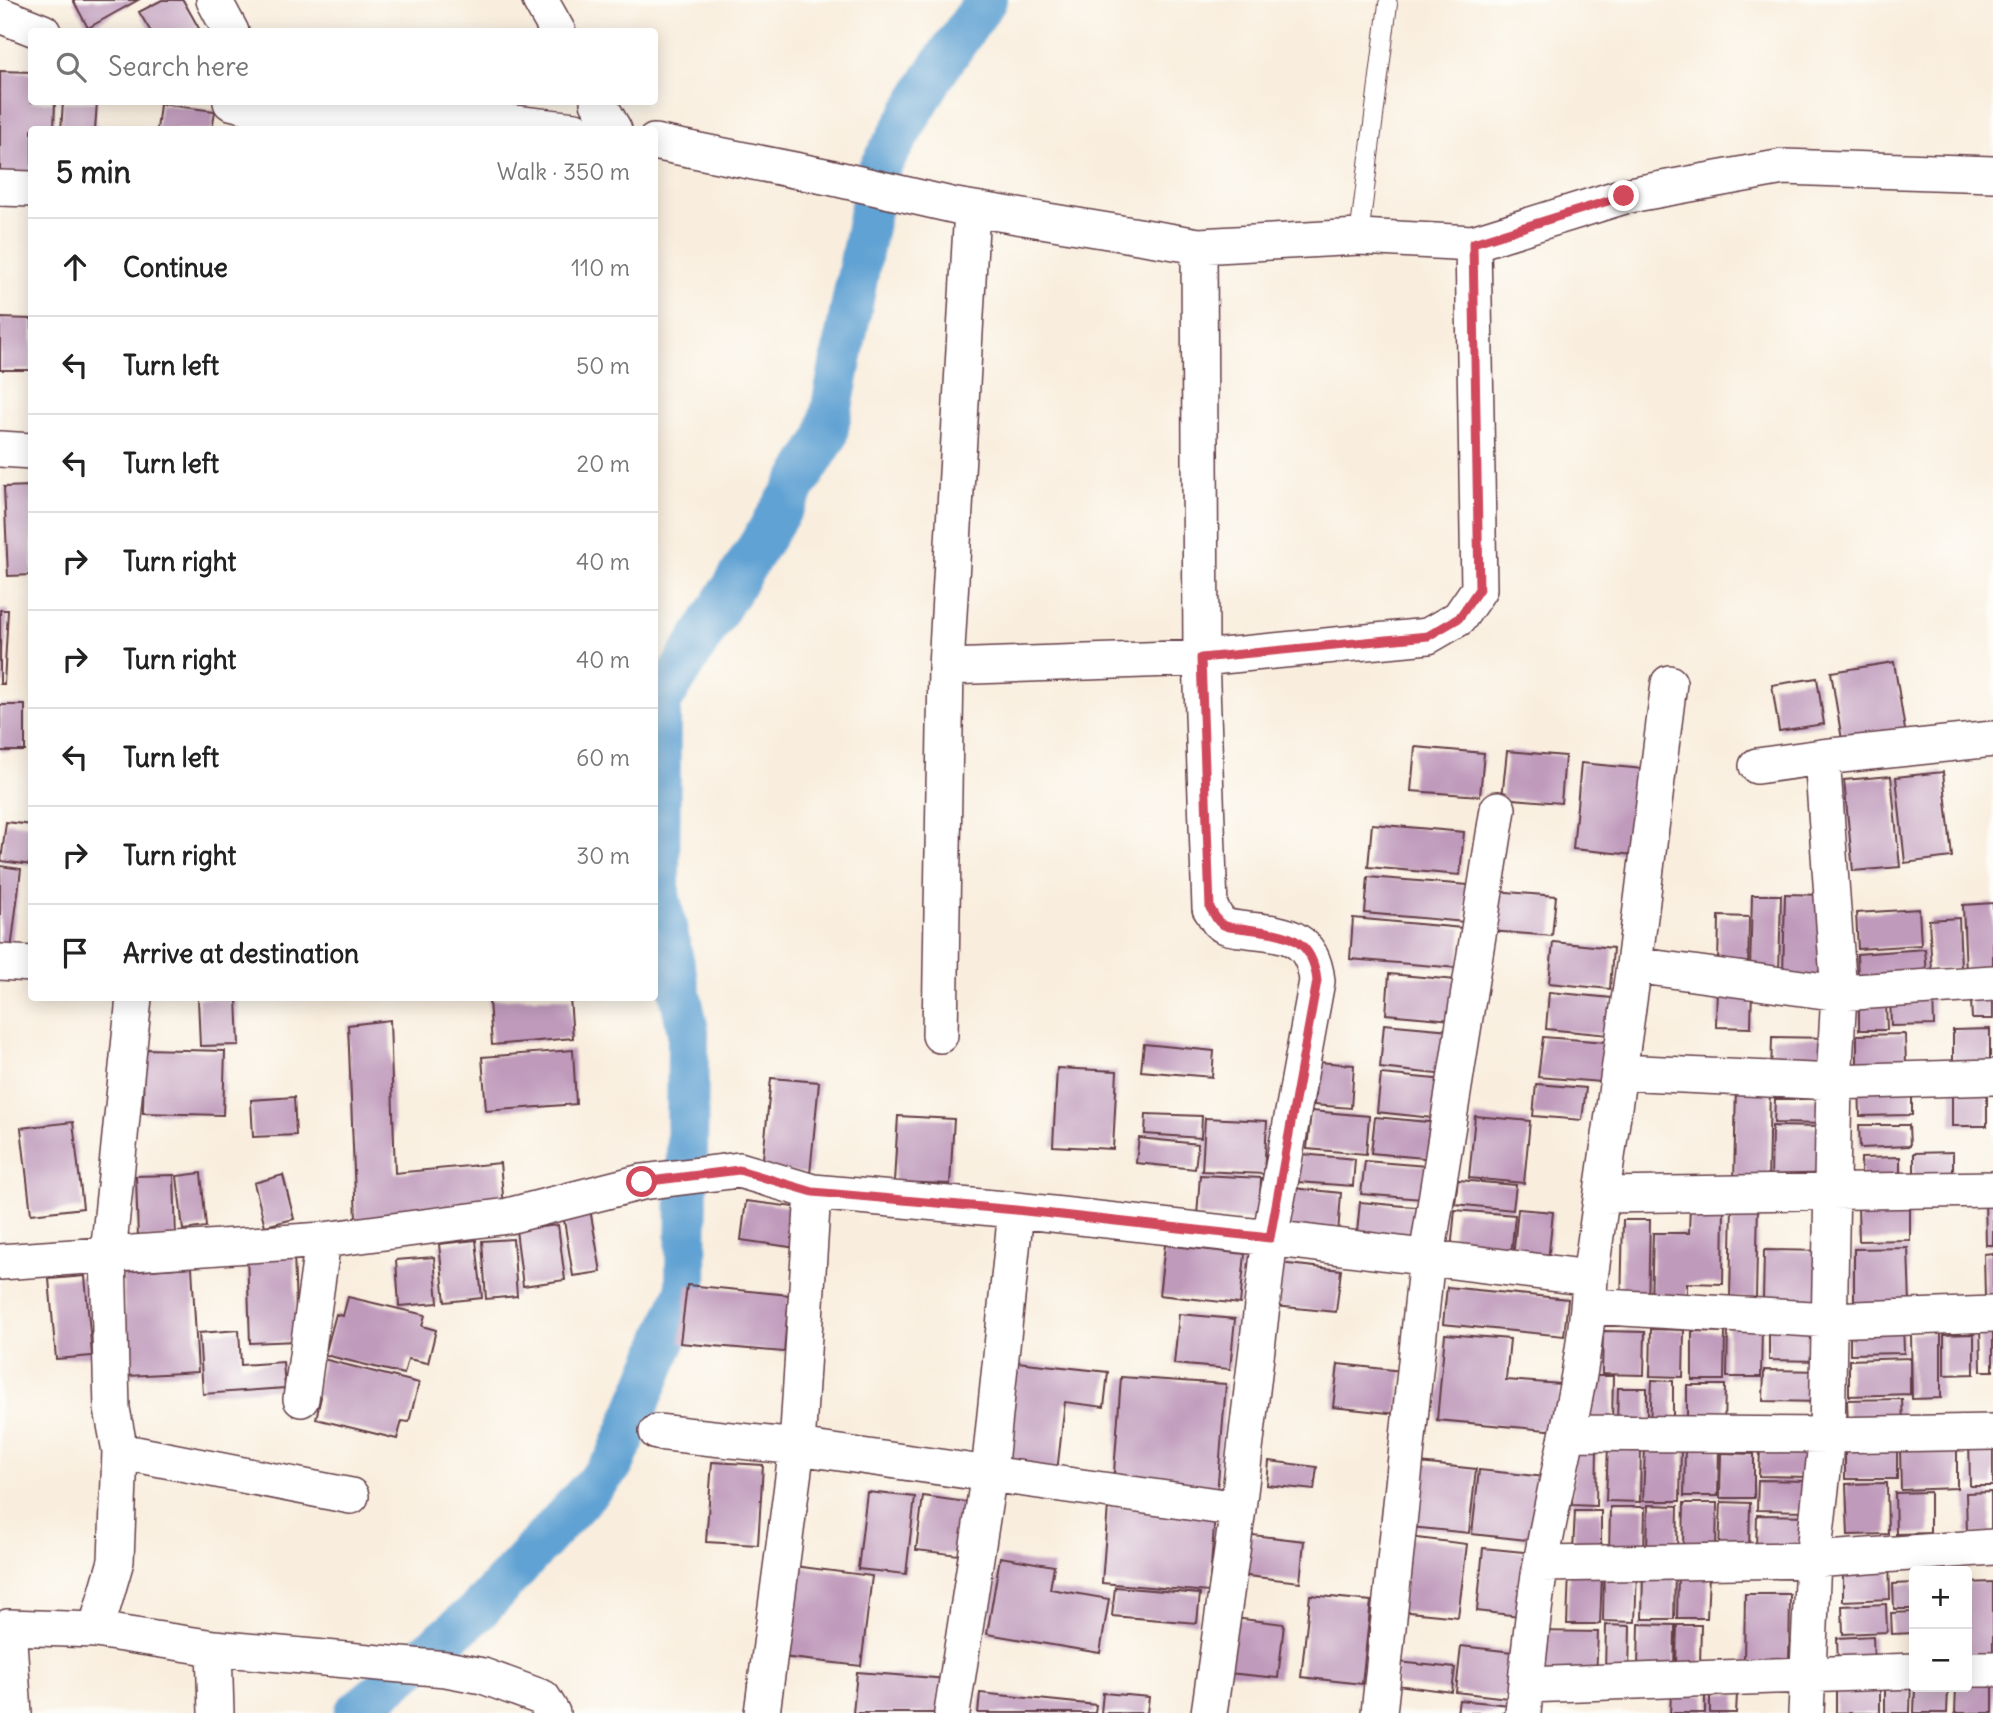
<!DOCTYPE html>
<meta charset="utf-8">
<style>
body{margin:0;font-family:Delius,sans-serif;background:#f6f6f6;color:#222}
.controls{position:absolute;right:21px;bottom:21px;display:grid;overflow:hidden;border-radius:7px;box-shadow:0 4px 18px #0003}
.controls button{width:63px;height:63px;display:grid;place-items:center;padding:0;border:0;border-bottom:2px solid #e0e0e0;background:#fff;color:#222;font:35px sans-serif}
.stop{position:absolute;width:21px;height:21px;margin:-16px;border:5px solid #d1495b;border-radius:50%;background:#fff}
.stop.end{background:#d1495b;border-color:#fff;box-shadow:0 2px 7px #0008}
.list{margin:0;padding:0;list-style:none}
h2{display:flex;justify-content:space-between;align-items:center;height:91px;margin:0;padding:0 28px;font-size:30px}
h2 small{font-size:23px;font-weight:400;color:#767676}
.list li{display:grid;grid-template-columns:46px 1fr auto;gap:21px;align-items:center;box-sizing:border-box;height:98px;padding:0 28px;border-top:2px solid #e0e0e0}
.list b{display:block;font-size:26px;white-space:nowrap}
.list em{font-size:23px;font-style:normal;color:#767676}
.icon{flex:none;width:38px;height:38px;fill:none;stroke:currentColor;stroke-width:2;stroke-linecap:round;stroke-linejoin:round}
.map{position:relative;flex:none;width:1993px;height:1713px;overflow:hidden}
.search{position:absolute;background:#fff;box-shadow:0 4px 18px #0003;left:28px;top:28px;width:630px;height:77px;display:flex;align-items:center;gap:18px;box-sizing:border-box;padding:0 24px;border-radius:7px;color:#767676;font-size:26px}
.panel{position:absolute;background:#fff;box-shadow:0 4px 18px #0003;left:28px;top:126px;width:630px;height:875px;border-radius:7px}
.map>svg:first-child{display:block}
</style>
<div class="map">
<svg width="1993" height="1713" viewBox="0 0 1993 1713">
<rect width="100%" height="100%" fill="#fdfcf7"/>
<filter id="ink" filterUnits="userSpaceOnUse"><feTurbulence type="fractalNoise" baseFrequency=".0143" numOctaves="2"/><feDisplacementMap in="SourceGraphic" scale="14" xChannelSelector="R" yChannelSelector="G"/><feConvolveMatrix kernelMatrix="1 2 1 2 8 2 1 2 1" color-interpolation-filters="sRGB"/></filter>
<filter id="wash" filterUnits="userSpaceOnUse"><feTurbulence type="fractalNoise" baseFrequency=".00686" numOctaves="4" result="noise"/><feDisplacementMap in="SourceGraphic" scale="28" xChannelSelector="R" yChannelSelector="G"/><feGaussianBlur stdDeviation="1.57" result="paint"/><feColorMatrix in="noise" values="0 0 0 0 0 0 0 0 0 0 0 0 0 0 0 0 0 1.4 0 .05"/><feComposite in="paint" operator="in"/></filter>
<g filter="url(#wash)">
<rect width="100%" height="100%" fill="#f9eede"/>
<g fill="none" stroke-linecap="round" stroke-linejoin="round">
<!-- canal -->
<path stroke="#60a2d3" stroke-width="42" d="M 355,1713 L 477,1612 L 614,1463 L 686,1291 L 688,1031 L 659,895 L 660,703 L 826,438 L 878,170 L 936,72 L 986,0"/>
</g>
<g id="blocks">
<!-- building -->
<path fill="#bf9abb" d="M 73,0 L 138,0 L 88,28 Z
M 162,0 L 183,0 L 201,32 L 151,32 L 139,12 Z
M 0,71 L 32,72 L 32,102 L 55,102 L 54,130 L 32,130 L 32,174 L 0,174 Z
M 63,102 L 97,102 L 95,130 L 61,130 Z
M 160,104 L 215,111 L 212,130 L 157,130 Z
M 0,318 L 32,319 L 32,370 L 0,370 Z
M 32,486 L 32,575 L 8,576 L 4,487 Z
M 0,610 L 8,610 L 4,684 L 0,684 Z
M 1894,662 L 1906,736 L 1843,746 L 1831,672 Z
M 1817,678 L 1824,724 L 1779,731 L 1772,685 Z
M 0,705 L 25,705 L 25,751 L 0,751 Z
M 1415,747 L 1484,753 L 1480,796 L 1411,791 Z
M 1507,751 L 1565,756 L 1561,803 L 1502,798 Z
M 1581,763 L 1643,769 L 1635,855 L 1573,849 Z
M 1943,772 L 1952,857 L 1905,863 L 1896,777 Z
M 1891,776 L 1900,867 L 1853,871 L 1844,780 Z
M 6,822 L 32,825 L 32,865 L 1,861 Z
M 1372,824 L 1464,832 L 1460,875 L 1368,867 Z
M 0,866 L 21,869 L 11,950 L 0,949 Z
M 1368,877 L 1468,885 L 1465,922 L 1365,913 Z
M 1495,891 L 1556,896 L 1552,936 L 1491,931 Z
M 1785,894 L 1823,895 L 1821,976 L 1783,976 Z
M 1752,895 L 1781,895 L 1779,973 L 1750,974 Z
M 1993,903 L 1993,970 L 1966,972 L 1963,905 Z
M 1919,909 L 1921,945 L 1858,949 L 1856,913 Z
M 1719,916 L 1749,917 L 1748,969 L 1718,968 Z
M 1353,918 L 1462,928 L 1458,968 L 1350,959 Z
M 1959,918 L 1961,968 L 1932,970 L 1929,920 Z
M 1553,942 L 1613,948 L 1610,989 L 1549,983 Z
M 1925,949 L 1927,975 L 1858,979 L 1857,954 Z
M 1389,974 L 1456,980 L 1452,1020 L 1386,1014 Z
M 1717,986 L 1752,986 L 1751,1028 L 1716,1027 Z
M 1549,992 L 1612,998 L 1609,1035 L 1546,1029 Z
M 1890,993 L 1933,993 L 1934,1025 L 1891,1026 Z
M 198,998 L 237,998 L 239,1045 L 200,1046 Z
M 521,998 L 570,998 L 573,1038 L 492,1045 L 489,1000 Z
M 1993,999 L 1993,1019 L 1972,1019 L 1971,1000 Z
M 1886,1004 L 1887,1030 L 1859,1030 L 1859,1005 Z
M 390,1020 L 395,1173 L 500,1163 L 504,1206 L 356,1220 L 348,1025 Z
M 1384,1024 L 1450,1030 L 1446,1075 L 1380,1068 Z
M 1990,1029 L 1990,1070 L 1953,1070 L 1953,1030 Z
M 1905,1034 L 1906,1066 L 1857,1067 L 1857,1035 Z
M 1543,1037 L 1606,1042 L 1601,1082 L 1538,1077 Z
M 1772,1037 L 1830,1038 L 1829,1077 L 1771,1076 Z
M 1144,1044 L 1214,1051 L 1212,1077 L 1141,1071 Z
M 144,1049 L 225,1051 L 223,1115 L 143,1113 Z
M 573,1050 L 576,1104 L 486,1111 L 482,1057 Z
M 1318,1062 L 1354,1065 L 1351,1108 L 1314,1105 Z
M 1057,1068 L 1117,1071 L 1113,1149 L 1053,1146 Z
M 1381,1074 L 1446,1080 L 1442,1119 L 1377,1112 Z
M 771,1078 L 819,1082 L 810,1174 L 762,1169 Z
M 1912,1081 L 1912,1115 L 1860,1116 L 1859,1082 Z
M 1536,1084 L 1586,1088 L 1582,1120 L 1533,1116 Z
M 1987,1084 L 1987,1126 L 1952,1126 L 1952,1085 Z
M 1736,1085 L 1770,1086 L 1768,1185 L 1734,1185 Z
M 294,1097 L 296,1135 L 253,1137 L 251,1100 Z
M 1775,1099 L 1829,1099 L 1829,1124 L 1774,1123 Z
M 1311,1111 L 1369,1116 L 1366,1154 L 1307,1149 Z
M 1146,1114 L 1202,1116 L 1201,1138 L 1145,1134 Z
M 898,1116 L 954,1119 L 950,1184 L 894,1182 Z
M 1475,1116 L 1530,1121 L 1524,1183 L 1469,1178 Z
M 1375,1117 L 1438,1123 L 1434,1159 L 1371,1153 Z
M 1205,1118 L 1267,1121 L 1264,1174 L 1202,1171 Z
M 73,1122 L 83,1208 L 31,1214 L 21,1128 Z
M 1859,1125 L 1909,1125 L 1910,1146 L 1860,1148 Z
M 1772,1126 L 1824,1127 L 1822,1185 L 1771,1184 Z
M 1139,1138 L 1198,1144 L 1195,1169 L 1136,1163 Z
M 1953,1152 L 1953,1184 L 1914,1185 L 1914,1153 Z
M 1301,1154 L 1355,1159 L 1353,1186 L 1298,1182 Z
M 1900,1157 L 1900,1180 L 1861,1181 L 1861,1158 Z
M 1365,1161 L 1426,1166 L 1422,1199 L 1361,1194 Z
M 201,1173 L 206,1227 L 183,1230 L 177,1176 Z
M 174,1175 L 176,1238 L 138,1239 L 136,1176 Z
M 283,1175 L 294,1219 L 265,1226 L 254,1183 Z
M 1200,1175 L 1261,1178 L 1259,1220 L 1197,1216 Z
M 1458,1180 L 1516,1185 L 1513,1210 L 1455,1204 Z
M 1292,1188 L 1341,1193 L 1338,1235 L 1288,1231 Z
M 1985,1198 L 1993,1198 L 1993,1245 L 1986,1245 Z
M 746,1201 L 802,1208 L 797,1248 L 741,1240 Z
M 1360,1202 L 1426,1208 L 1422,1249 L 1356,1243 Z
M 1758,1203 L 1756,1298 L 1730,1298 L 1732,1204 Z
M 1690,1204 L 1724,1205 L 1723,1284 L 1687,1283 L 1687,1306 L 1651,1305 L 1653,1233 L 1689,1233 Z
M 1910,1205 L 1910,1240 L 1859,1241 L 1858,1206 Z
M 590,1209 L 601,1272 L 573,1276 L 563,1214 Z
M 1518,1209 L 1553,1212 L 1548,1262 L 1513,1258 Z
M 1455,1210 L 1515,1215 L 1511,1256 L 1451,1250 Z
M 1623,1220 L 1650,1220 L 1648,1306 L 1621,1305 Z
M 558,1225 L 565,1280 L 523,1286 L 516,1230 Z
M 513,1239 L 517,1296 L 486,1299 L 482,1241 Z
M 476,1240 L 482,1298 L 445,1302 L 439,1244 Z
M 1165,1245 L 1245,1254 L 1240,1304 L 1159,1295 Z
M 1908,1248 L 1910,1304 L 1854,1305 L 1854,1249 Z
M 1764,1250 L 1827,1251 L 1826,1303 L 1763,1302 Z
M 294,1252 L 297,1341 L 250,1343 L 247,1254 Z
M 1993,1253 L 1993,1298 L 1985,1298 L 1984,1254 Z
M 434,1257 L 438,1303 L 399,1306 L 396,1260 Z
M 1279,1263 L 1341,1270 L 1336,1312 L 1275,1306 Z
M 192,1267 L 198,1372 L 128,1376 L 122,1272 Z
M 85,1276 L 92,1356 L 56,1359 L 49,1279 Z
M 687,1285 L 789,1295 L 784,1352 L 680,1343 Z
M 1447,1287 L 1568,1299 L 1564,1336 L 1443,1324 Z
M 348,1297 L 425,1315 L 422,1326 L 436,1330 L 428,1363 L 408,1359 L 404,1374 L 325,1355 L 336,1314 L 343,1316 Z
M 1179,1314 L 1235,1319 L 1230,1369 L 1174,1364 Z
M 1903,1319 L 1904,1353 L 1850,1354 L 1850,1320 Z
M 1980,1323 L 1993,1323 L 1993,1371 L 1981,1371 Z
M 1728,1327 L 1762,1328 L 1761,1377 L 1727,1377 Z
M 1769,1327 L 1818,1328 L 1818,1361 L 1769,1360 Z
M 1651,1329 L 1684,1330 L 1683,1377 L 1650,1376 Z
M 239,1330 L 241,1365 L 283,1362 L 285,1388 L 203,1394 L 199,1333 Z
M 1603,1331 L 1645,1332 L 1644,1375 L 1602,1374 Z
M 1692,1331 L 1725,1332 L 1724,1380 L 1692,1380 Z
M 1911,1333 L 1941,1333 L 1941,1398 L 1912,1399 Z
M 1445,1334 L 1510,1339 L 1506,1380 L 1561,1384 L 1558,1431 L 1437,1420 Z
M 1974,1334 L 1974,1374 L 1944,1375 L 1944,1335 Z
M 1910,1358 L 1910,1394 L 1849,1396 L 1849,1360 Z
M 323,1359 L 419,1383 L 409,1422 L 402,1421 L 397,1439 L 316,1419 L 321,1397 L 314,1395 Z
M 1017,1362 L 1108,1372 L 1104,1407 L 1065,1402 L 1057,1472 L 1004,1466 Z
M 1338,1364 L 1402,1371 L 1397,1414 L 1333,1407 Z
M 1764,1370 L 1821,1371 L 1820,1402 L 1763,1401 Z
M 1587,1376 L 1613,1376 L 1612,1424 L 1585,1423 Z
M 1121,1377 L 1226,1384 L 1217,1494 L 1113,1486 Z
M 1652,1380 L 1673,1381 L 1673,1426 L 1650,1426 Z
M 1687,1385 L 1725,1385 L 1724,1429 L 1687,1428 Z
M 1618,1388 L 1647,1388 L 1647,1424 L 1617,1424 Z
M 1902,1399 L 1903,1424 L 1848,1425 L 1847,1400 Z
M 1993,1437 L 1993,1486 L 1970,1486 L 1969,1438 Z
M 1608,1445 L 1641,1446 L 1640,1502 L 1606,1501 Z
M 1897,1446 L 1897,1479 L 1845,1479 L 1845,1447 Z
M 1574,1447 L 1597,1447 L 1596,1506 L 1572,1505 Z
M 1645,1447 L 1681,1447 L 1680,1501 L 1643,1501 Z
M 1685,1447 L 1719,1447 L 1718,1496 L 1684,1496 Z
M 1760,1448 L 1812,1448 L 1812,1477 L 1759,1476 Z
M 1957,1449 L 1957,1488 L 1901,1490 L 1900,1450 Z
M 1721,1453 L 1754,1454 L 1754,1498 L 1720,1498 Z
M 1269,1461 L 1317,1467 L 1314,1490 L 1267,1485 Z
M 712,1462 L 763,1465 L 758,1545 L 706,1542 Z
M 1419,1463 L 1476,1469 L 1469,1533 L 1411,1527 Z
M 1479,1470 L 1545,1477 L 1537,1541 L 1472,1534 Z
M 1758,1480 L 1810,1481 L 1809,1511 L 1757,1510 Z
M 1887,1483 L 1888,1534 L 1848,1535 L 1846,1484 Z
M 867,1492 L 915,1497 L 906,1574 L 858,1569 Z
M 1930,1492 L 1930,1533 L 1896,1534 L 1895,1493 Z
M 1991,1492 L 1991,1534 L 1967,1534 L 1966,1493 Z
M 923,1496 L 974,1503 L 967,1556 L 916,1550 Z
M 1721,1502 L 1750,1503 L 1749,1552 L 1719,1551 Z
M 1684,1503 L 1717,1503 L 1716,1549 L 1683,1549 Z
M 1648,1505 L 1678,1506 L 1677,1553 L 1647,1552 Z
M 1108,1506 L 1215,1514 L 1209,1592 L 1102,1583 Z
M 1610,1507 L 1645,1507 L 1644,1557 L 1609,1557 Z
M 1575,1511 L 1601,1511 L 1601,1551 L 1573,1551 Z
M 1757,1515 L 1809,1516 L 1808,1550 L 1756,1549 Z
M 1244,1534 L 1304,1541 L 1300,1582 L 1239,1575 Z
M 1409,1537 L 1467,1544 L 1458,1617 L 1400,1611 Z
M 1483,1548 L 1535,1553 L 1528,1617 L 1477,1611 Z
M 1000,1557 L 1054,1566 L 1050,1589 L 1109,1599 L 1100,1653 L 987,1634 Z
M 1889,1558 L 1890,1599 L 1843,1601 L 1843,1559 Z
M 794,1566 L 872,1576 L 861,1666 L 782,1657 Z
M 1569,1572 L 1602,1573 L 1600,1624 L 1567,1624 Z
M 1604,1572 L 1637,1572 L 1635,1622 L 1603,1621 Z
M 1643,1572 L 1675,1572 L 1674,1619 L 1642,1619 Z
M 1678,1575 L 1709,1575 L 1707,1618 L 1677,1618 Z
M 1993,1582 L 1993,1663 L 1967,1664 L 1967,1583 Z
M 1914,1583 L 1914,1609 L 1894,1609 L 1893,1584 Z
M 1115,1587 L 1200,1594 L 1197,1623 L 1112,1616 Z
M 1745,1594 L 1790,1594 L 1789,1664 L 1744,1663 Z
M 1310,1595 L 1371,1601 L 1362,1684 L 1301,1677 Z
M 1886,1604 L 1887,1632 L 1843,1634 L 1842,1606 Z
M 1914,1612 L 1914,1633 L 1892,1634 L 1891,1613 Z
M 1234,1618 L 1284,1624 L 1278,1678 L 1228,1673 Z
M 1639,1624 L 1675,1625 L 1674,1670 L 1638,1669 Z
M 1606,1625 L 1630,1626 L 1629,1672 L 1605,1672 Z
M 1677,1625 L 1701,1625 L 1700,1665 L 1676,1664 Z
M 1534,1631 L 1598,1632 L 1596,1678 L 1533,1677 Z
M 1873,1636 L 1874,1664 L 1838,1665 L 1837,1638 Z
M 1461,1646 L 1521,1653 L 1516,1699 L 1456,1692 Z
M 1398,1662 L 1455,1668 L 1452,1692 L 1396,1685 Z
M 857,1672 L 948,1679 L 945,1713 L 853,1713 Z
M 1836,1675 L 1880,1676 L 1880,1713 L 1836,1713 Z
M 1885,1675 L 1911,1676 L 1910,1713 L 1885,1713 Z
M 1967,1682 L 1993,1682 L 1993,1713 L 1955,1713 L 1956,1687 L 1967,1687 Z
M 1915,1687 L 1948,1687 L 1947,1713 L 1914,1713 Z
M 980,1693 L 1096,1705 L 1095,1713 L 978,1713 Z
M 1103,1693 L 1149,1697 L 1147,1713 L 1101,1713 Z
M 1710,1693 L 1737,1694 L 1736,1713 L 1710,1713 Z
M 1671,1695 L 1705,1695 L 1705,1713 L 1670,1713 Z
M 1459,1700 L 1520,1706 L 1519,1713 L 1457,1713 Z"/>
</g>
</g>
<g filter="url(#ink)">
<use href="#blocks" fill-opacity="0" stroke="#643e46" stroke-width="2"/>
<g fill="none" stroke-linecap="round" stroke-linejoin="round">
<!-- service casing -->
<g stroke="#643e46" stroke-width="20">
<path id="service" d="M 1359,237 L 1388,4"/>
</g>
<!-- minor casing -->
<g stroke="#643e46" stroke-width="38">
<path id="minor" d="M 214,0 L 231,32
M 540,0 L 558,32
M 0,15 L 43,32
M 231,102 L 274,113 L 472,118 L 575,130
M 598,102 L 614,130
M 654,142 L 829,177 L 956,206 L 1199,246 L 1359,237 L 1473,243 L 1624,196 L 1783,167 L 1993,174
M 0,188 L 32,189
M 1199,246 L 1201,658 L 1210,908 C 1213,912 1216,918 1219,922 C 1224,927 1233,928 1240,929 C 1279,934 1312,931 1317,981 L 1270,1238 L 1238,1509 L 1209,1713
M 0,449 L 32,451
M 946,667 L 1201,658 L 1428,636 L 1459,618 L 1479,589 L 1473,243
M 1757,766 L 1822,757
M 0,962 L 32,964
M 1634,965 L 1839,993 L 1993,983
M 940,1035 L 946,667 L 972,209
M 1619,1072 L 1834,1082 L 1993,1077
M 1603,1195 L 1993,1189
M 0,1262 L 323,1240 L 508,1216 L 642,1182 L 739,1170 L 813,1192 L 1016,1210 L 1270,1238 L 1590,1278
M 1589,1306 L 1829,1320 L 1993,1314
M 301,1399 L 323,1240
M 657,1432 L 797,1447 L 1238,1509
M 1569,1433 L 1827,1435 L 1993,1432
M 120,1451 L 351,1496
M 1541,1564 L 1813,1560 L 1993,1547
M 96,1630 L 214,1648 L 216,1713
M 214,1648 L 446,1669 L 483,1676 L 543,1698 L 552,1713
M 1967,1669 L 1993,1669
M 1526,1685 L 1914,1671
M 14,1713 L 8,1627 L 96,1630 L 116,1561 L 120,1451 L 112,1409 L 108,1255 L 134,998
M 762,1713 L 797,1447 L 813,1192
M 952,1713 L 989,1473 L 1016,1210
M 1379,1713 L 1427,1257 L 1498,809
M 1523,1713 C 1528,1663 1532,1613 1541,1564 C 1557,1469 1586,1375 1590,1278 L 1634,965 L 1669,683
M 1806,1713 L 1813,1560 L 1827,1435 L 1834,1082 L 1839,993 L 1822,757 L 1993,739"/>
</g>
<!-- service -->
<use href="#service" stroke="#fff" stroke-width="18"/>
<!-- minor -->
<use href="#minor" stroke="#fff" stroke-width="35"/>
</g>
</g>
<g fill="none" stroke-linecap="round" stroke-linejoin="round" filter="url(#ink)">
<!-- route -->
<path stroke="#d1495b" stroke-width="9" d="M 642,1182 L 739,1170 L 813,1192 L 1016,1210 L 1270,1238 L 1317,981 C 1312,932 1279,934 1240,928 C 1233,928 1224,927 1219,922 C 1216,919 1213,912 1210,908 L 1201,658 L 1428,636 L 1459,618 L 1479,589 L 1473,243 L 1624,196"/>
</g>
</svg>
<div class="controls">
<button>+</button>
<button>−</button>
</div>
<div class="stop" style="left:642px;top:1182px"></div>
<div class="stop end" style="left:1624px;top:196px"></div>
<div class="search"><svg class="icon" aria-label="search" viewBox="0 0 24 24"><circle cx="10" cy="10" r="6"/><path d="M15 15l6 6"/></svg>Search here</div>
<section class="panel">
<h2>5 min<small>Walk · 350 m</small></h2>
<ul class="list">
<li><svg class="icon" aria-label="ahead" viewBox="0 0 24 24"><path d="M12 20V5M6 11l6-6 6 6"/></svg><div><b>Continue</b></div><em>110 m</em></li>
<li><svg class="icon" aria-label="left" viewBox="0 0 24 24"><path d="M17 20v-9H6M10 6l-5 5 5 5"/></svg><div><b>Turn left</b></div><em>50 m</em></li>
<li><svg class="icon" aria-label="left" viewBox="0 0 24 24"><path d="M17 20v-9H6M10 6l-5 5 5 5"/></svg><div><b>Turn left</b></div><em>20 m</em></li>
<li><svg class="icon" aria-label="right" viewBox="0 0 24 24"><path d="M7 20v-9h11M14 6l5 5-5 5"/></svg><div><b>Turn right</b></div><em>40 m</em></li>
<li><svg class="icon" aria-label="right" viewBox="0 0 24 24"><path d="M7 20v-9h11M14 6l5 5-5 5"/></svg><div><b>Turn right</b></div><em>40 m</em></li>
<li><svg class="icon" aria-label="left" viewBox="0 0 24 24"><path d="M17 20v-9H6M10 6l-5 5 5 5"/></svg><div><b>Turn left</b></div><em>60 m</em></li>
<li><svg class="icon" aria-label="right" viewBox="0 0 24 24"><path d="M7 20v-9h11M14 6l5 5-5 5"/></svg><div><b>Turn right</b></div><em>30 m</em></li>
<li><svg class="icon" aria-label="arrive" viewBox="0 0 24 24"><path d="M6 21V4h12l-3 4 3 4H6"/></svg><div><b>Arrive at destination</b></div></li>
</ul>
</section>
</div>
